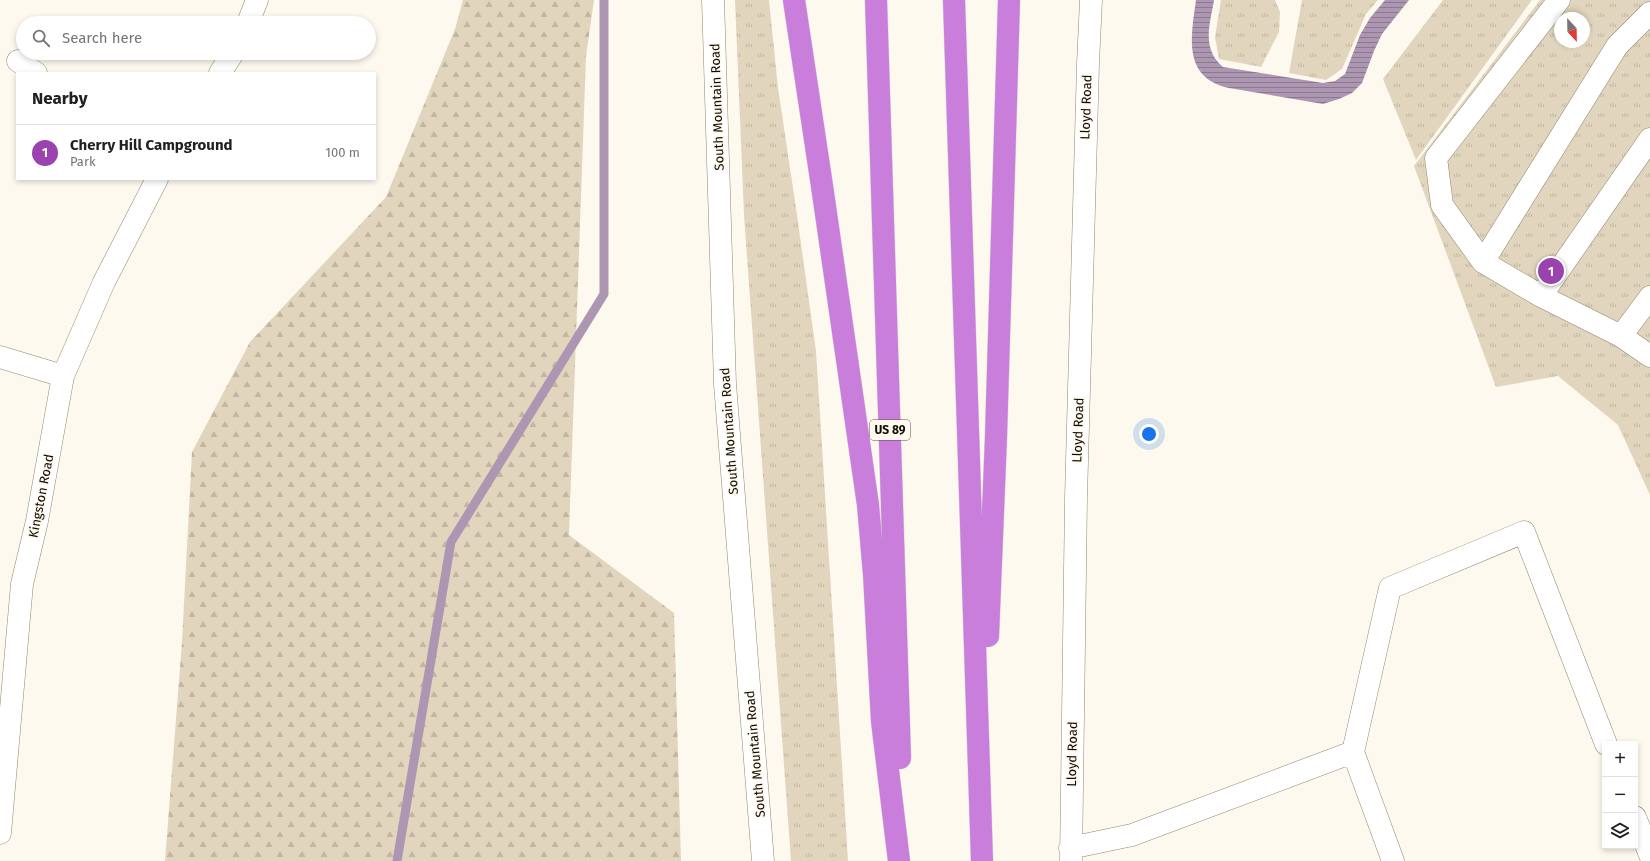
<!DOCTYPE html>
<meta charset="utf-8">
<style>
body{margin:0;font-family:"Fira Sans",sans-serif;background:#f2f2f2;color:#202124}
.controls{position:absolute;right:12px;bottom:12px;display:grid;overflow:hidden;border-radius:0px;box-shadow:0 2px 6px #0003}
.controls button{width:36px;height:36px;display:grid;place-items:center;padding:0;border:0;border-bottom:1px solid #e0e0e0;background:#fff;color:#202124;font:20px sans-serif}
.compass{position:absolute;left:1554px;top:12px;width:36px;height:36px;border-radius:50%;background:#fff;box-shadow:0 2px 6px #0003;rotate:158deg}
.you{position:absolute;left:1149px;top:434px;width:14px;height:14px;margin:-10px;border:3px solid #fff;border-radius:50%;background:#1a73e8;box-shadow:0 0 0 6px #1a73e833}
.badge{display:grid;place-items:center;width:26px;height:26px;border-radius:50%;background:#9a42ae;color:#fff;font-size:13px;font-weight:700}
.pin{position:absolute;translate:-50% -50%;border:2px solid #fff;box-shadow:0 1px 4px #0006}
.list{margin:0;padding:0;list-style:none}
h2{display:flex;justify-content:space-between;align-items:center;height:52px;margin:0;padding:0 16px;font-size:17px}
h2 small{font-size:13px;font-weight:400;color:#757577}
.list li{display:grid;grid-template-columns:26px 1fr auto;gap:12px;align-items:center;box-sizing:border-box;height:56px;padding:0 16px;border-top:1px solid #e0e0e0}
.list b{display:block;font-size:15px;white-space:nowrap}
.list p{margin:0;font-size:13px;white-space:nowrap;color:#757577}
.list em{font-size:13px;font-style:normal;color:#757577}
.icon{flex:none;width:22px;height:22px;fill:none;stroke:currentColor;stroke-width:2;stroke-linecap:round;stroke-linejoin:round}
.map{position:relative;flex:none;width:1650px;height:861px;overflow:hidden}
.search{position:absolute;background:#fff;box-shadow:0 2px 6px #0003;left:16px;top:16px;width:360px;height:44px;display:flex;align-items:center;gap:10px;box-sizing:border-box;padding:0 14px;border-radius:22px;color:#757577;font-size:15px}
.panel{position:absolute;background:#fff;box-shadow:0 2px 6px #0003;left:16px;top:72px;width:360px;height:108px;border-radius:0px}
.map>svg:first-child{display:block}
</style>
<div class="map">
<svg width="1650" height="861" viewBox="0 0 1650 861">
<defs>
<pattern id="grass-tufts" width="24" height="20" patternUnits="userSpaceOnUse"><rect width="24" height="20" fill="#e1d6bd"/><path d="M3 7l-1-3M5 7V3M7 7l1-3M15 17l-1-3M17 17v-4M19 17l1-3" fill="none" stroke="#c0b6a1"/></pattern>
<pattern id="forest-firs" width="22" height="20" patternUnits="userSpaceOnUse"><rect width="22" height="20" fill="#e1d6bd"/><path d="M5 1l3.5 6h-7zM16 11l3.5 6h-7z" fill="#c0b6a1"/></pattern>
<pattern id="water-rules" width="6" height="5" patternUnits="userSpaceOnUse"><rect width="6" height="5" fill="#ac96b1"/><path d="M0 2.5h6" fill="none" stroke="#8b798e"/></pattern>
</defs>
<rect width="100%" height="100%" fill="#fef9ee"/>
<!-- grass -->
<path fill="url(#grass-tufts)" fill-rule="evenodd" d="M 735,0 L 769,0 L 778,88 L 796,208 L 816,351 L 848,861 L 791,861 L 744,215 Z
M 1221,0 L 1275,0 L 1280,12 L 1279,32 L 1261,67 L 1219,59 L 1215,37 Z
M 1302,0 L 1378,0 L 1366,14 L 1342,69 L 1326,80 L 1289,73 Z
M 1443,0 L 1532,0 L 1416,160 L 1383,79 Z
M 1540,0 L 1650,0 L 1650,495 L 1618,425 L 1558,376 L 1496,387 L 1414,166 ZM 1560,18 L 1584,18 L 1584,42 L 1560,42 Z"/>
<!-- forest -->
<path fill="url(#forest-firs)" d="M 463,0 L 594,0 L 586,56 L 569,535 L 674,613 L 681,861 L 165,861 L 182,642 L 192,452 L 250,342 L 386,197 L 455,29 Z"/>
<!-- water -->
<path fill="url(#water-rules)" d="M 1196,0 L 1214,0 C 1210,25 1201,48 1223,67 L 1323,83 L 1335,81 L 1345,74 L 1360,35 L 1370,18 L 1385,0 L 1409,0 L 1382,34 L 1374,51 L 1362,83 L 1352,93 L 1339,99 L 1323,104 L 1229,88 C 1182,78 1191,36 1196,0 Z"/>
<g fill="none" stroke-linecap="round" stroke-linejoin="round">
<!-- stream -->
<path stroke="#ac96b1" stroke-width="9" d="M 397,861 L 451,542 L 604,294 L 604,0"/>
<!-- minor casing -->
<g stroke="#92876e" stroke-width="23">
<path id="minor" d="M 713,0 L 725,384 L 763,861
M 1559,0 L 1436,158 L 1442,205 L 1483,262 L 1541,296 L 1621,336 L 1650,356
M 248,23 L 257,0
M 18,61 L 36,73
M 220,73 L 233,53
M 1483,262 L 1617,46 L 1650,13
M 1541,296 L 1650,139
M 1621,336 L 1650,297
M 0,357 L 63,376
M 1635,817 L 1650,855
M 0,833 L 22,584 L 37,521 L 63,376 L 104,282 L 157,179
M 1070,848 L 1132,835 L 1353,752
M 1071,861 L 1076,498 L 1088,64 L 1091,0
M 1393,861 L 1353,752 L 1390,588 L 1524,532 L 1606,744"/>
</g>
<!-- highway casing -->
<g stroke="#d9d8d7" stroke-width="23">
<path id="highway" d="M 794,0 L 822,186 L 868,505 L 874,574 L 882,721 L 899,861
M 876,0 L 900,758
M 954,0 L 982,861
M 988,636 L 996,437 L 1009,0"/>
</g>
<!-- minor -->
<use href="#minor" stroke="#fff" stroke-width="22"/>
<!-- highway -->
<use href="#highway" stroke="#c97edb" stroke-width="22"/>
</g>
<g text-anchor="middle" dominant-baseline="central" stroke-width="3" stroke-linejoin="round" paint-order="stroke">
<!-- shield labels -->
<rect fill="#fef9ee" stroke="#57534a" stroke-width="1" x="870" y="420" width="40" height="20" rx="3"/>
<g font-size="12" font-weight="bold" fill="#100c04">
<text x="890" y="430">US 89</text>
</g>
<!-- street labels -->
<g font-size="13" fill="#100c04" stroke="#fef9ee">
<text transform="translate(717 107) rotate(-92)">South Mountain Road</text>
<text transform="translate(1086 107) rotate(-88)">Lloyd Road</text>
<text transform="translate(1078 430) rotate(-88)">Lloyd Road</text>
<text transform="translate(729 431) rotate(-94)">South Mountain Road</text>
<text transform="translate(41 496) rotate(-79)">Kingston Road</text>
<text transform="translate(755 754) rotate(-95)">South Mountain Road</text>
<text transform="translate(1072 754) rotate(-89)">Lloyd Road</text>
</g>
</g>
</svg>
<div class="controls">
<button>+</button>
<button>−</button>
<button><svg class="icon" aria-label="layers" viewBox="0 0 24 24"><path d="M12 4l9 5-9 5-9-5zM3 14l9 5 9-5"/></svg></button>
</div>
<svg class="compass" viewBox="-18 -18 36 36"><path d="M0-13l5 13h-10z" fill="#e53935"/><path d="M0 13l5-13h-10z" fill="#757577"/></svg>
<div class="you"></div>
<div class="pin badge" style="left:1551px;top:271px">1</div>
<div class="search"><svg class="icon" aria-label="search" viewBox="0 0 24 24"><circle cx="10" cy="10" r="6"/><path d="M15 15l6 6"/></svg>Search here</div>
<section class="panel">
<h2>Nearby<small></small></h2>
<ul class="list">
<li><span class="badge">1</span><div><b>Cherry Hill Campground</b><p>Park</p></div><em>100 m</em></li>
</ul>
</section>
</div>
